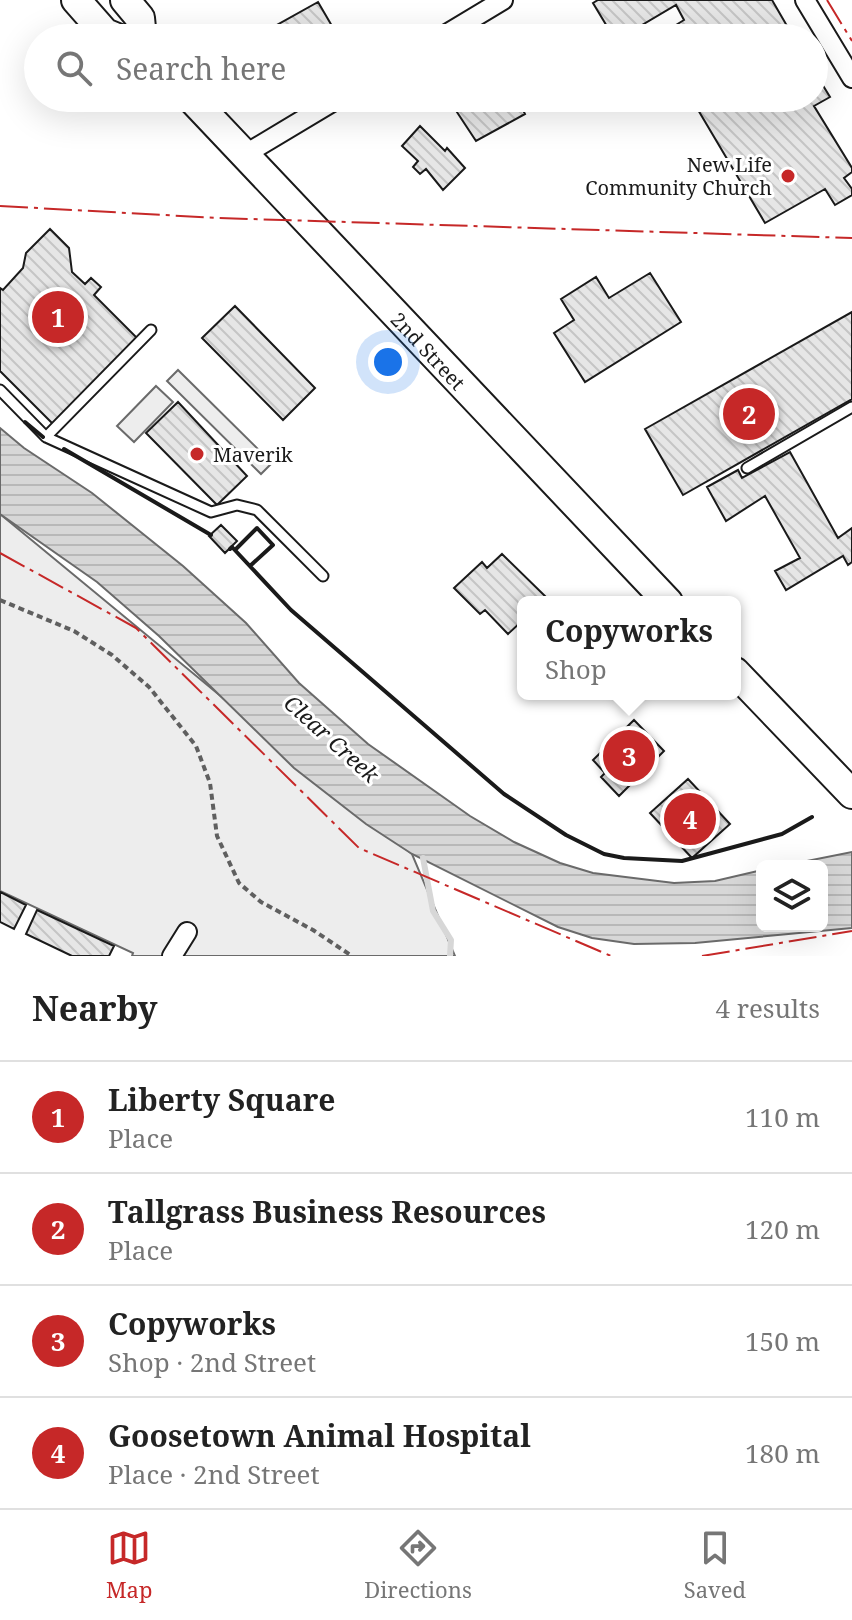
<!DOCTYPE html>
<meta charset="utf-8">
<style>
body{margin:0;font-family:"Noto Serif",serif;background:#f2f2f2;color:#222}
.controls{position:absolute;right:24px;bottom:24px;display:grid;overflow:hidden;border-radius:12px;box-shadow:0 8px 32px #0002}
.controls button{width:72px;height:72px;display:grid;place-items:center;padding:0;border:0;border-bottom:2px solid #e0e0e0;background:#fff;color:#222;font:40px sans-serif}
.you{position:absolute;left:388px;top:362px;width:28px;height:28px;margin:-20px;border:6px solid #fff;border-radius:50%;background:#1a73e8;box-shadow:0 0 0 12px #1a73e833}
.badge{display:grid;place-items:center;width:52px;height:52px;border-radius:50%;background:#c62828;color:#fff;font-size:26px;font-weight:700}
.pin{position:absolute;translate:-50% -50%;border:4px solid #fff;box-shadow:0 2px 8px #0006}
.popup{position:absolute;left:517px;top:596px;width:224px;height:104px;box-sizing:border-box;display:grid;place-content:center;border-radius:12px;background:#fff;filter:drop-shadow(0 2px 6px #0005);font-size:26px;white-space:nowrap;color:#767676}
.popup b{font-size:30px;color:#222}
.popup::after{content:'';position:absolute;left:50%;top:100%;margin-left:-16px;border:16px solid transparent;border-top-color:#fff}
.list{margin:0;padding:0;list-style:none}
h2{display:flex;justify-content:space-between;align-items:center;height:104px;margin:0;padding:0 32px;font-size:34px}
h2 small{font-size:26px;font-weight:400;color:#767676}
.list li{display:grid;grid-template-columns:52px 1fr auto;gap:24px;align-items:center;box-sizing:border-box;height:112px;padding:0 32px;border-top:2px solid #e0e0e0}
.list b{display:block;font-size:30px;white-space:nowrap}
.list p{margin:0;font-size:26px;white-space:nowrap;color:#767676}
.list em{font-size:26px;font-style:normal;color:#767676}
.icon{flex:none;width:44px;height:44px;fill:none;stroke:currentColor;stroke-width:2;stroke-linecap:round;stroke-linejoin:round}
.map{position:relative;flex:none;width:852px;height:956px;overflow:hidden}
.search{position:absolute;background:#fff;box-shadow:0 8px 32px #0002;left:24px;right:24px;top:24px;height:88px;display:flex;align-items:center;gap:20px;box-sizing:border-box;padding:0 28px;border-radius:44px;color:#767676;font-size:30px}
.sheet{height:552px;background:#fff}
nav{display:flex;justify-content:space-around;align-items:center;box-sizing:border-box;height:112px;border-top:2px solid #e0e0e0;background:#fff;font-size:22px;color:#767676}
nav a{display:grid;justify-items:center;gap:4px}
nav .on{color:#c62828}
.map>svg:first-child{display:block}
</style>
<div class="map">
<svg width="852" height="956" viewBox="0 0 852 956">
<defs>
<pattern id="water-rules" width="6" height="5" patternUnits="userSpaceOnUse" patternTransform="scale(2)"><rect width="6" height="5" fill="#d7d7d7"/><path d="M0 2.5h6" fill="none" stroke="#b8b8b8"/></pattern>
<pattern id="building-back-hatch" width="6" height="6" patternUnits="userSpaceOnUse" patternTransform="scale(2)"><rect width="6" height="6" fill="#e6e6e6"/><path d="M-1 5l2 2M0 0l6 6M5-1l2 2" fill="none" stroke="#c5c5c5"/></pattern>
</defs>
<rect width="100%" height="100%" fill="#fff"/>
<!-- built -->
<path fill="#ededed" stroke="#6a6a6a" stroke-width="2" d="M 178,370 L 272,463 L 261,474 L 167,381 Z
M 156,386 L 173,402 L 134,442 L 117,426 Z
M 0,514 L 412,854 L 455,956 L 132,956 L 133,953 L 0,891 Z"/>
<!-- water -->
<path fill="url(#water-rules)" stroke="#6a6a6a" stroke-width="2" d="M 0,428 L 24,448 L 92,493 L 183,566 L 246,623 L 299,683 L 368,744 L 470,816 L 514,842 L 560,863 L 593,873 L 674,883 L 715,881 L 762,870 L 762,926 L 822,926 L 822,866 L 782,866 L 852,852 L 852,928 L 695,943 L 634,944 L 592,938 L 558,927 L 412,854 L 366,824 L 294,768 L 159,636 L 97,582 L 0,514 Z"/>
<g fill="none" stroke-linecap="round" stroke-linejoin="round">
<!-- stream -->
<path stroke="#d7d7d7" stroke-width="6" d="M 423,858 L 433,911 L 451,940 L 450,956"/>
</g>
<!-- building -->
<path fill="url(#building-back-hatch)" stroke="#1a1a1a" stroke-width="2" d="M 598,0 L 772,0 L 794,38 L 655,38 L 684,20 L 676,5 L 620,38 L 614,38 L 593,3 Z
M 318,2 L 339,38 L 284,38 L 277,25 Z
M 814,71 L 830,97 L 814,106 L 852,168 L 852,172 L 844,178 L 852,189 L 852,195 L 835,205 L 825,189 L 765,223 L 691,98 L 814,98 Z
M 454,98 L 491,98 L 495,105 L 506,98 L 517,98 L 525,114 L 476,141 L 449,100 Z
M 420,126 L 445,151 L 447,148 L 465,168 L 443,190 L 426,169 L 420,174 L 413,167 L 418,161 L 402,146 Z
M 50,229 L 69,248 L 72,272 L 85,284 L 91,278 L 101,287 L 94,295 L 137,338 L 54,425 L 0,371 L 0,288 L 3,290 L 23,268 L 26,253 Z
M 650,273 L 681,322 L 585,382 L 554,333 L 574,320 L 561,299 L 596,277 L 609,298 Z
M 235,306 L 315,388 L 283,420 L 202,338 Z
M 852,312 L 852,399 L 683,495 L 645,429 Z
M 178,402 L 247,476 L 217,505 L 146,433 Z
M 790,452 L 838,538 L 852,528 L 852,562 L 848,565 L 843,556 L 786,590 L 775,571 L 800,558 L 765,496 L 726,521 L 707,487 L 738,470 L 742,478 Z
M 221,525 L 237,541 L 225,553 L 209,536 Z
M 502,554 L 547,598 L 543,602 L 523,602 L 523,620 L 508,634 L 485,610 L 480,614 L 454,588 L 482,562 L 487,568 Z
M 634,720 L 664,751 L 619,796 L 601,777 L 605,773 L 593,760 Z
M 688,779 L 730,824 L 692,858 L 650,813 Z
M 0,892 L 26,905 L 14,929 L 0,922 Z
M 37,910 L 114,946 L 109,956 L 72,956 L 26,934 Z"/>
<g fill="none" stroke-linecap="round" stroke-linejoin="round">
<!-- service casing -->
<g stroke="#1a1a1a" stroke-width="13">
<path id="service" d="M 0,390 L 46,437 L 151,330
M 46,437 L 211,512 L 237,505 L 257,510 L 323,576
M 747,468 L 852,407"/>
</g>
<!-- minor casing -->
<g stroke="#1a1a1a" stroke-width="22">
<path id="minor" d="M 805,0 L 852,78
M 440,38 L 503,0
M 244,155 L 339,98
M 172,956 L 187,932"/>
</g>
<!-- primary casing -->
<g stroke="#1a1a1a" stroke-width="32">
<path id="primary" d="M 76,0 L 105,33 L 117,38
M 125,0 L 140,18 L 142,38
M 191,98 L 668,602
M 735,672 L 852,794"/>
</g>
<!-- path -->
<path stroke="#5f5f5f" stroke-width="4" stroke-dasharray="6 4" stroke-linecap="butt" d="M 0,600 L 74,631 L 112,655 L 149,687 L 196,746 L 210,783 L 217,836 L 239,883 L 261,902 L 313,930 L 352,956"/>
<!-- service -->
<use href="#service" stroke="#fff" stroke-width="9"/>
<!-- minor -->
<use href="#minor" stroke="#fff" stroke-width="18"/>
<!-- primary -->
<use href="#primary" stroke="#fff" stroke-width="28"/>
<!-- wall -->
<path stroke="#1a1a1a" stroke-width="4" d="M 25,422 L 43,437
M 64,449 L 211,535
M 230,549 L 232,547 L 291,610 L 504,794 L 566,835 L 604,854 L 624,858 L 682,861 L 782,834 L 812,817
M 235,550 L 257,528 L 273,545 L 250,566"/>
<!-- power -->
<path stroke="#c62828" stroke-width="2" stroke-dasharray="28 6 4 6" stroke-linecap="butt" d="M 827,0 L 852,41
M 0,206 L 219,218 L 852,238
M 0,553 L 136,628 L 359,848 L 611,956
M 702,956 L 852,931"/>
</g>
<!-- markers -->
<g fill="#c62828" stroke="#fff" stroke-width="3">
<circle cx="788" cy="176" r="8"/>
<circle cx="197" cy="454" r="8"/>
</g>
<g text-anchor="middle" dominant-baseline="central" stroke-width="6" stroke-linejoin="round" paint-order="stroke">
<!-- poi labels -->
<g font-size="20" fill="#1a1a1a" stroke="#fff" text-anchor="end">
<text x="772" y="164">New Life<tspan x="772" dy="23">Community Church</tspan></text>
<text x="213" y="454" text-anchor="start">Maverik</text>
</g>
<!-- street labels -->
<g font-size="20" fill="#1a1a1a" stroke="#fff">
<text transform="translate(428 351) rotate(47)">2nd Street</text>
</g>
<!-- water labels -->
<g font-size="22" font-style="italic" fill="#1a1a1a" stroke="#fff">
<text transform="translate(332 738) rotate(42)">Clear Creek</text>
</g>
</g>
</svg>
<div class="controls">
<button><svg class="icon" aria-label="layers" viewBox="0 0 24 24"><path d="M12 4l9 5-9 5-9-5zM3 14l9 5 9-5"/></svg></button>
</div>
<div class="you"></div>
<div class="pin badge" style="left:58px;top:317px">1</div>
<div class="pin badge" style="left:749px;top:414px">2</div>
<div class="pin badge" style="left:629px;top:756px">3</div>
<div class="popup"><b>Copyworks</b>Shop</div>
<div class="pin badge" style="left:690px;top:819px">4</div>
<div class="search"><svg class="icon" aria-label="search" viewBox="0 0 24 24"><circle cx="10" cy="10" r="6"/><path d="M15 15l6 6"/></svg>Search here</div>
</div>
<section class="sheet">
<h2>Nearby<small>4 results</small></h2>
<ul class="list">
<li><span class="badge">1</span><div><b>Liberty Square</b><p>Place</p></div><em>110 m</em></li>
<li><span class="badge">2</span><div><b>Tallgrass Business Resources</b><p>Place</p></div><em>120 m</em></li>
<li><span class="badge">3</span><div><b>Copyworks</b><p>Shop · 2nd Street</p></div><em>150 m</em></li>
<li><span class="badge">4</span><div><b>Goosetown Animal Hospital</b><p>Place · 2nd Street</p></div><em>180 m</em></li>
</ul>
</section>
<nav>
<a class="on"><svg class="icon" aria-label="map" viewBox="0 0 24 24"><path d="M3 6l6-2 6 2 6-2v14l-6 2-6-2-6 2zM9 4v14M15 6v14"/></svg>Map</a>
<a><svg class="icon" aria-label="directions" viewBox="0 0 24 24"><path d="M12 3l9 9-9 9-9-9zM9 14v-3h6M13 9l2 2-2 2"/></svg>Directions</a>
<a><svg class="icon" aria-label="saved" viewBox="0 0 24 24"><path d="M7 4h10v16l-5-4-5 4z"/></svg>Saved</a>
</nav>
